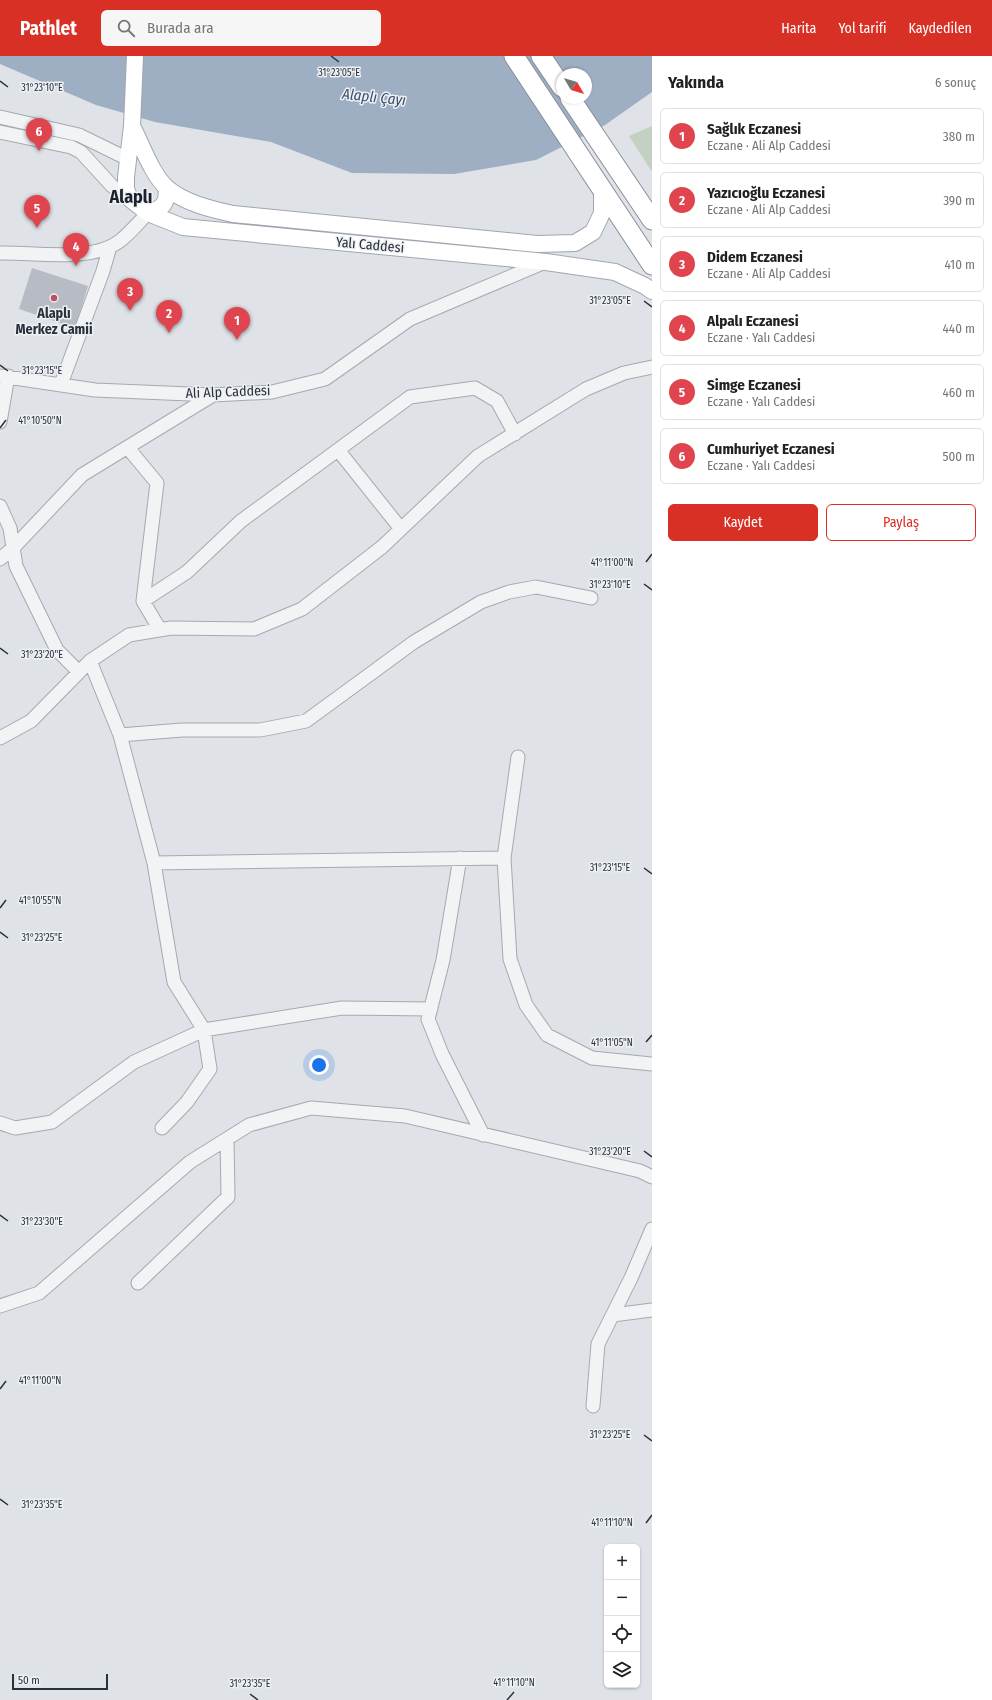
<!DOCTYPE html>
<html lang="tr">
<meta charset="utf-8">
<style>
body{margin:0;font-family:"Fira Sans Condensed",sans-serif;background:#f6f6f6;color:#202124}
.controls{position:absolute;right:12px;bottom:12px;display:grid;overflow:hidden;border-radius:6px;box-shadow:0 1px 3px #0004}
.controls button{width:36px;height:36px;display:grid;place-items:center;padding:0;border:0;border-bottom:1px solid #e0e0e0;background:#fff;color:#202124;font:20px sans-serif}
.compass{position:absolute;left:556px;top:12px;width:36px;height:36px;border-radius:50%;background:#fff;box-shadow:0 1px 3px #0004;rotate:128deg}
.scale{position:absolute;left:12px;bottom:10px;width:96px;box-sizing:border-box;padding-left:4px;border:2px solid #2a303c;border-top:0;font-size:11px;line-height:14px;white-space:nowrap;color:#2a303c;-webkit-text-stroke:3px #eef1f4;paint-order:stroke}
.you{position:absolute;left:319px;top:1009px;width:14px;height:14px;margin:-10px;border:3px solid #fff;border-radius:50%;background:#1a73e8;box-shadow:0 0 0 6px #1a73e833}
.badge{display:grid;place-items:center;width:26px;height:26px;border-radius:50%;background:#d93025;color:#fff;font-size:13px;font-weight:700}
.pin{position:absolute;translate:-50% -33px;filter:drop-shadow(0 1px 2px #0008)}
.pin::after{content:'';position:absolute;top:21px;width:14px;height:12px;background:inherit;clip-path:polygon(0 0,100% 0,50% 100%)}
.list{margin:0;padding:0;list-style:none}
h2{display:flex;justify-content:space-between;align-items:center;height:52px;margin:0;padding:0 16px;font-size:17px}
h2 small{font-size:13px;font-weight:400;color:#757577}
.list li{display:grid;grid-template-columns:26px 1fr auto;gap:12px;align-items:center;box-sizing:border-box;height:56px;margin:0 8px 8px;padding:0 8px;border:1px solid #e0e0e0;border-radius:6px}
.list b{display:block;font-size:15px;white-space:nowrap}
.list p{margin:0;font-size:13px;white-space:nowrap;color:#757577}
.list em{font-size:13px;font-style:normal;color:#757577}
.actions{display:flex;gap:8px;padding:12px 16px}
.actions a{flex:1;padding:9px 0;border:1px solid #d93025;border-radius:6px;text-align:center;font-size:14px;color:#d93025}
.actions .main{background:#d93025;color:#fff}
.icon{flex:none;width:22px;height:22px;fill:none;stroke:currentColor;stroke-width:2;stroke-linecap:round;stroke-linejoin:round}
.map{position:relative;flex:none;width:652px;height:1644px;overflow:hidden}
header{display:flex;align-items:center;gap:24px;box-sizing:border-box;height:56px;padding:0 20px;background:#d93025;color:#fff}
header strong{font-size:19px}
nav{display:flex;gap:22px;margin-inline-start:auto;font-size:14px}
.search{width:280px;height:36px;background:#f6f6f6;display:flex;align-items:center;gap:10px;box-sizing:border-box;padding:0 14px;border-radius:6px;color:#757577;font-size:15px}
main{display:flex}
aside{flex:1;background:#fff}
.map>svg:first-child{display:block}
</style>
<header>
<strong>Pathlet</strong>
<div class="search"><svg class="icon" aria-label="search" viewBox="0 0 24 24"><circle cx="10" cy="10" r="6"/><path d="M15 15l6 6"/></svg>Burada ara</div>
<nav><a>Harita</a><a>Yol tarifi</a><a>Kaydedilen</a></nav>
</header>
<main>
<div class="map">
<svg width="652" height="1644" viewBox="0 0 652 1644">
<rect width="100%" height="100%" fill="#dfe2e7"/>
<!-- green -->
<path fill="#c4d0c1" d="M 652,70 L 652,116 L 629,80 Z"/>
<!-- water -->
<path fill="#9eaec3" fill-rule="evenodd" d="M 0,0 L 652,0 L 652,36 L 605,69 L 536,104 L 454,118 L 352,117 L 271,86 L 155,66 L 96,49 L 0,8 ZM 562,18 L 586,18 L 586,42 L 562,42 Z"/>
<!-- building -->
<path fill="#b7bbc3" d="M 32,212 L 88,230 L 75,272 L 19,253 Z"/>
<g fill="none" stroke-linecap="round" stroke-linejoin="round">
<!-- minor casing -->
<g stroke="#a5a9b0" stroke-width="15">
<path id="minor" d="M 0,61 L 79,79 L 128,103
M 0,76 L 71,91 L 81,96 L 112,130 L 130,143
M 0,197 C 35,196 93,207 121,184 C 131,176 139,166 148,157
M 0,320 L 95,334 L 213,339 L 272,336 L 325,323 L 410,263 L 545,206
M 61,328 L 103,215 L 109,194 L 103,194
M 0,366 L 8,320
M 128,392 L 157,427 L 143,545 L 160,574
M 338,394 L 401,473
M 0,450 L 10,472 L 16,510 L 57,594 L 79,616
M 0,503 L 13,492 L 82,419 L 213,339
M 143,545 L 187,516 L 241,465 L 410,341 L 475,332 L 497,345 L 515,378
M 90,605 L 120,679 L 154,807 L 174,926 L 204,974 L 210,1013 L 187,1046 L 162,1072
M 120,679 L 182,674 L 260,674 L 306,665 L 414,586 L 481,546 L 509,536 L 536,531 L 591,542
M 0,682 L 31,665 L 90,605 L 129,579 L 171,572 L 254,573 L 302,553 L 382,491 L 478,400 L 586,333 L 624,317 L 652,311
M 518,701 L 504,802 L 510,903 L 526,949 L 547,979 L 592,1002 L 652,1008
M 460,802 L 443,904 L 428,963 L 442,998 L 483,1079
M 154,807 L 504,802
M 0,1067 L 15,1072 L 52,1066 L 134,1006 L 204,974 L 342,952 L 431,953
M 138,1227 L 228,1141 L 227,1083
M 0,1250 L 39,1237 L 190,1106 L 249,1069 L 311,1052 L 405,1060 L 640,1115 L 652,1121
M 613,1259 L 652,1254
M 593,1350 L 598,1288 L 631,1222 L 652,1173"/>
</g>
<!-- major casing -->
<g stroke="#a0a6b1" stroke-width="18">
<path id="major" d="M 135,0 L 132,70 L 126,121 L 126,133 L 130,143 L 148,157 L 183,171 L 546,206 L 615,216 L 645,230 L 652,235
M 132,70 C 141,87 152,119 167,132 C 185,147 210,153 233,158 L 537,188 L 575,187 L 593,176 L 602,157 L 602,134
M 148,157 C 162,153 169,147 166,131"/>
</g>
<!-- highway casing -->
<g stroke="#888f9c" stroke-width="21">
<path id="highway" d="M 514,0 L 652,209
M 541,0 L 562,31
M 570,42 L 652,164"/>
</g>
<!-- minor -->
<use href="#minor" stroke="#f1f3f5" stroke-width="13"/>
<!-- major -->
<use href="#major" stroke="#fff" stroke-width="16"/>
<!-- highway -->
<use href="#highway" stroke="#fff" stroke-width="19"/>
</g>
<!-- ticks -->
<path fill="none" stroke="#2a303c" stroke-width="1.5" d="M 331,0 L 339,6M 0,25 L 8,31M 644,245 L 652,251M 0,309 L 8,315M 0,372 L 6,364M 646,506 L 652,498M 644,528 L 652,534M 0,592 L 8,598M 644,812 L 652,818M 0,852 L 6,844M 0,876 L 8,882M 646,986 L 652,979M 644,1095 L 652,1101M 0,1159 L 8,1165M 0,1333 L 6,1325M 644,1379 L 652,1385M 0,1443 L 8,1449M 646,1467 L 652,1459M 250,1638 L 258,1644M 507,1644 L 514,1636"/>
<!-- markers -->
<circle fill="#bf515c" stroke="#eef1f4" stroke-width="1.5" cx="54" cy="242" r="4"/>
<g text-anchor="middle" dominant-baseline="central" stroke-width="3" stroke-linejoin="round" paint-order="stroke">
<!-- street labels -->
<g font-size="14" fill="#2a303c" stroke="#eef1f4">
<text transform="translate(370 189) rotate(5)">Yalı Caddesi</text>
<text transform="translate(228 336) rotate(-2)">Ali Alp Caddesi</text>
</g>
<!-- poi labels -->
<g font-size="14" font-weight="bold" fill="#2a303c" stroke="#eef1f4">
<text x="54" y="257">Alaplı<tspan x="54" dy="16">Merkez Camii</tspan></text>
</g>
<!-- water labels -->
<g font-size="15" font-style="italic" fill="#384d6b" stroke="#eef1f4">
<text transform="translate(374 41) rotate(6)">Alaplı Çayı</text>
</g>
<!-- district labels -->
<g font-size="18" font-weight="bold" fill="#1c212d" stroke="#eef1f4">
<text x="131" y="141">Alaplı</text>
</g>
</g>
<g font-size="10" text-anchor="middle" fill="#2a303c" stroke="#eef1f4" stroke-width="3" stroke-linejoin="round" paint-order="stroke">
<text x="339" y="20">31°23'05"E</text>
<text x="42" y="35">31°23'10"E</text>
<text x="610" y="248">31°23'05"E</text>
<text x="42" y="318">31°23'15"E</text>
<text x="40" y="368">41°10'50"N</text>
<text x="612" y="510">41°11'00"N</text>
<text x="610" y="532">31°23'10"E</text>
<text x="42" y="602">31°23'20"E</text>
<text x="610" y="815">31°23'15"E</text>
<text x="40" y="848">41°10'55"N</text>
<text x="42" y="885">31°23'25"E</text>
<text x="612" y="990">41°11'05"N</text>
<text x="610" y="1099">31°23'20"E</text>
<text x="42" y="1169">31°23'30"E</text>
<text x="40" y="1328">41°11'00"N</text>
<text x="610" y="1382">31°23'25"E</text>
<text x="42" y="1452">31°23'35"E</text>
<text x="612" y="1470">41°11'10"N</text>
<text x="514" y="1630">41°11'10"N</text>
<text x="250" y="1631">31°23'35"E</text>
</g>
</svg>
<div class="controls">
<button>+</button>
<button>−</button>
<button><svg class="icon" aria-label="locate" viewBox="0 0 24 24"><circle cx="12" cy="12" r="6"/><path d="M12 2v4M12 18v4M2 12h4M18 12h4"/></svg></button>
<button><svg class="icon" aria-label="layers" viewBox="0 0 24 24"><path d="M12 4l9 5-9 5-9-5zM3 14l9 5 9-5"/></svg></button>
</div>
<svg class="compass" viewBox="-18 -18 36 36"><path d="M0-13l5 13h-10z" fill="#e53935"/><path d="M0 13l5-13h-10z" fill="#757577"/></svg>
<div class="scale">50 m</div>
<div class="you"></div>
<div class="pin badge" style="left:237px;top:284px;background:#e0444e">1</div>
<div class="pin badge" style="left:169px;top:277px;background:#e0444e">2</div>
<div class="pin badge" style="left:130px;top:255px;background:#e0444e">3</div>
<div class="pin badge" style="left:76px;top:210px;background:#e0444e">4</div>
<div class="pin badge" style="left:37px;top:172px;background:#e0444e">5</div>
<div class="pin badge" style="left:39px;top:95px;background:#e0444e">6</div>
</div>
<aside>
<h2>Yakında<small>6 sonuç</small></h2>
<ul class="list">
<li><span class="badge" style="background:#e0444e">1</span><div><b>Sağlık Eczanesi</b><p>Eczane · Ali Alp Caddesi</p></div><em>380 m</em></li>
<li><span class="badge" style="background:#e0444e">2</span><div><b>Yazıcıoğlu Eczanesi</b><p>Eczane · Ali Alp Caddesi</p></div><em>390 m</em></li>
<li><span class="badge" style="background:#e0444e">3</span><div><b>Didem Eczanesi</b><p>Eczane · Ali Alp Caddesi</p></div><em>410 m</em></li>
<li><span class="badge" style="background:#e0444e">4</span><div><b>Alpalı Eczanesi</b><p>Eczane · Yalı Caddesi</p></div><em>440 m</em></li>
<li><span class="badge" style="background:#e0444e">5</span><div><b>Simge Eczanesi</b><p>Eczane · Yalı Caddesi</p></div><em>460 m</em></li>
<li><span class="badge" style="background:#e0444e">6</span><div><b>Cumhuriyet Eczanesi</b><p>Eczane · Yalı Caddesi</p></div><em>500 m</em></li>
</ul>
<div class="actions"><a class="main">Kaydet</a><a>Paylaş</a></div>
</aside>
</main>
